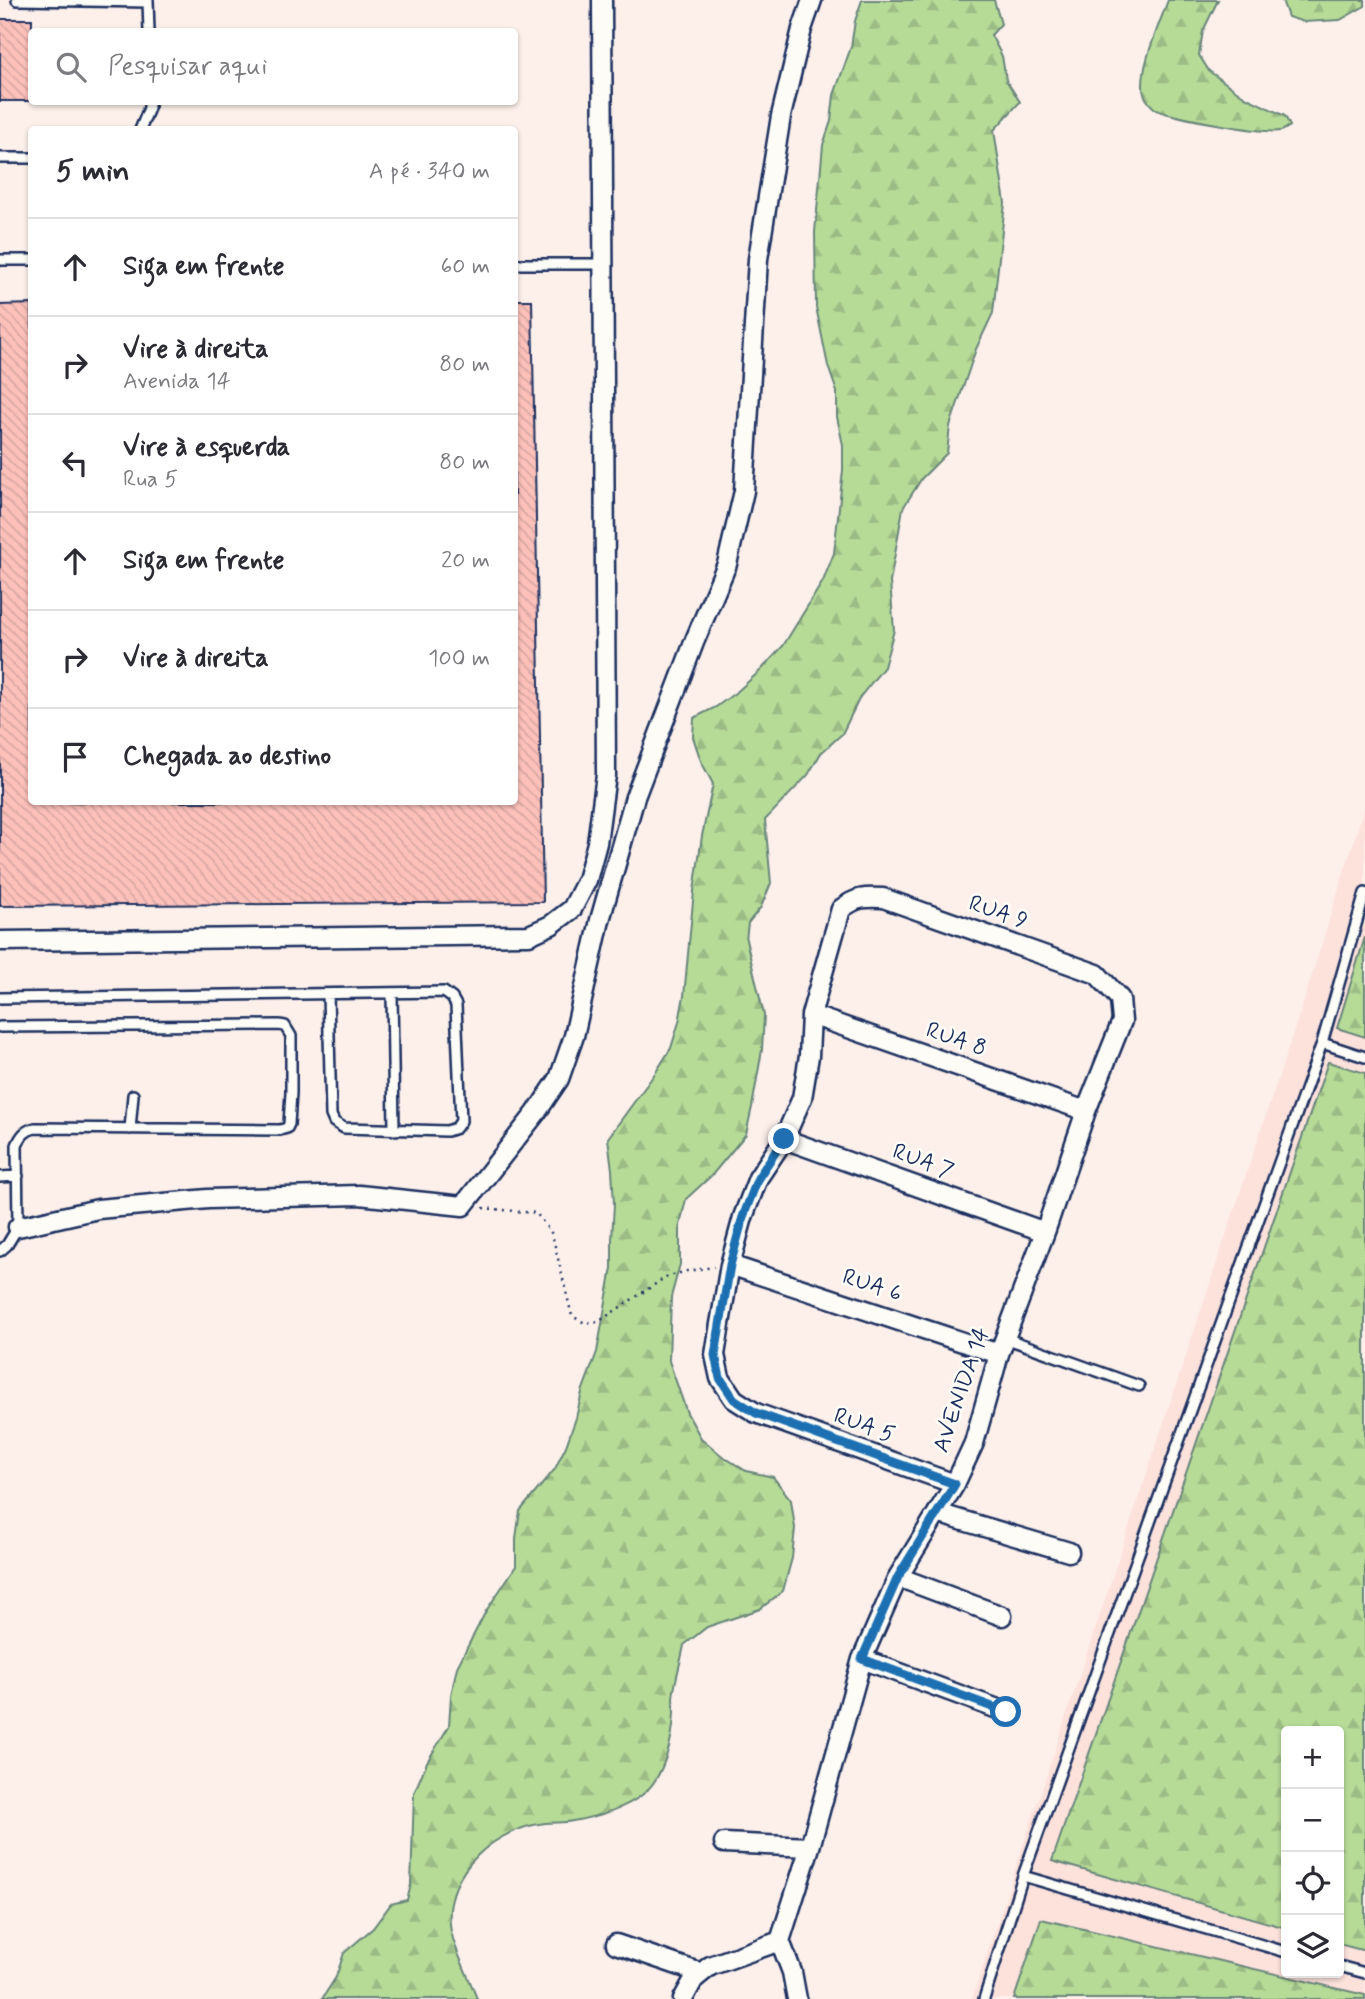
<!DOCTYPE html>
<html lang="pt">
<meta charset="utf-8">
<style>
body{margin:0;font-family:Mynerve,sans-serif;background:#f7f7f7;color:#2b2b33}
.controls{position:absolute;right:21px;bottom:21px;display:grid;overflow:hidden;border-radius:7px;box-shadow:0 2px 5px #0004}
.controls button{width:63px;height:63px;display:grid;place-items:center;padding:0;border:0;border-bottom:2px solid #e1e1e2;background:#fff;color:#2b2b33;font:35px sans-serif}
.stop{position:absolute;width:21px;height:21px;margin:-16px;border:5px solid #1f6fb2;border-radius:50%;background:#fff}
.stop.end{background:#1f6fb2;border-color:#fff;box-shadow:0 2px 7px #0008}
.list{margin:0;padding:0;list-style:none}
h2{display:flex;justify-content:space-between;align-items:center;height:91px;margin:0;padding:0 28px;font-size:30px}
h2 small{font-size:23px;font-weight:400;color:#7c7c81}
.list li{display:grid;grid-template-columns:46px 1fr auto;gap:21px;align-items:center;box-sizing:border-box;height:98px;padding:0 28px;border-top:2px solid #e1e1e2}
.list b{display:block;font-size:26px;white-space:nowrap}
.list p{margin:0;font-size:23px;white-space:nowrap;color:#7c7c81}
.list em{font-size:23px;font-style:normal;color:#7c7c81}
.icon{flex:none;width:38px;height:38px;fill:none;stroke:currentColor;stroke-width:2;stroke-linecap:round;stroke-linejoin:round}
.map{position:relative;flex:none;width:1365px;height:1999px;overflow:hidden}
.search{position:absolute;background:#fff;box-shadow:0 2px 5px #0004;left:28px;top:28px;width:490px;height:77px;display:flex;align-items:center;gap:18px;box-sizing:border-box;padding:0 24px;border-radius:7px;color:#7c7c81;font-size:26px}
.panel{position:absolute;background:#fff;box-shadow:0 2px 5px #0004;left:28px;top:126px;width:490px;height:679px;border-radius:7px}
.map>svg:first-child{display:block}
</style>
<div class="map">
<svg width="1365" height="1999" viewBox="0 0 1365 1999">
<defs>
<pattern id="forest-firs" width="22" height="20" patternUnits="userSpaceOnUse" patternTransform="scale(1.75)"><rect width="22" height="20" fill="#b6db97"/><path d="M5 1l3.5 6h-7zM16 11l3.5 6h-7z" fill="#9cbc85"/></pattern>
<pattern id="building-back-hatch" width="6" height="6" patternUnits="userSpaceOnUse" patternTransform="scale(1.75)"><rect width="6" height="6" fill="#fdc1ba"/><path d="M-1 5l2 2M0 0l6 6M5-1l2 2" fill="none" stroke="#d8a6a2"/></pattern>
</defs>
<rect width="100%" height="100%" fill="#fdf0eb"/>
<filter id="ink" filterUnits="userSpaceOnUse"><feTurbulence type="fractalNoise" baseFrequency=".0143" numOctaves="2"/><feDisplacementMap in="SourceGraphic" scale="14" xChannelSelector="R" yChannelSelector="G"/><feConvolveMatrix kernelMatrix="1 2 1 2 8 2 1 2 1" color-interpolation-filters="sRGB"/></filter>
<g filter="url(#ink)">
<!-- built -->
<path fill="#fde2dc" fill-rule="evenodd" d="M 1365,805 L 1365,1999 L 972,1999 L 1305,997 ZM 1286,1731 L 1339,1731 L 1339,1973 L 1286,1973 Z"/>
<!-- forest -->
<path fill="url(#forest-firs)" stroke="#68857a" stroke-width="2" d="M 862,0 L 994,0 L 1001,24 L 991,35 L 1002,56 L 1006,80 L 1020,102 L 994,130 L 1005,203 L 993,313 L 976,349 L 950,426 L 947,453 L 922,478 L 903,508 L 890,582 L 894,630 L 884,667 L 860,697 L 842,734 L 821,753 L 808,775 L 765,820 L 771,883 L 761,907 L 748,923 L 746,940 L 764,1015 L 762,1050 L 752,1107 L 746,1134 L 712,1175 L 686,1199 L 680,1225 L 680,1264 L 671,1297 L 669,1361 L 687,1413 L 701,1438 L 721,1455 L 746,1471 L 773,1477 L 791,1500 L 795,1528 L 792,1558 L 783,1591 L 760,1609 L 707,1627 L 684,1645 C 681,1662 675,1680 673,1697 C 673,1702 674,1707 674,1713 C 673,1739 664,1778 642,1795 C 624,1809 595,1817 573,1821 C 564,1823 555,1822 546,1823 C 496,1828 445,1871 450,1924 C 451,1943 470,1979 477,1999 L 322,1999 L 336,1977 L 344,1953 L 373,1928 L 391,1904 L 407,1900 L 411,1885 L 414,1793 L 427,1762 L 449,1726 L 451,1695 L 457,1667 L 486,1611 L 516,1566 L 516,1538 L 520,1511 L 555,1469 L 566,1446 L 576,1418 L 582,1392 L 597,1352 L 612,1268 L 612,1239 L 614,1204 L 612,1170 L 608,1138 L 656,1072 L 671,1048 L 679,1022 L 684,996 L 694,891 L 702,836 L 713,784 L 701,761 L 693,737 L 694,718 L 716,707 L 739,690 L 761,670 L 783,646 L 823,581 L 834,553 L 843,470 L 843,445 L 837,417 L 837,392 L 828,366 L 816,307 L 815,232 L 823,145 L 831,121 L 834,95 L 851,47 L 855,21 Z
M 1168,0 L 1218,0 L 1203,31 L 1199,55 L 1209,71 L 1245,97 L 1285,116 L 1290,126 C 1286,128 1283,131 1280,131 C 1265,134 1171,117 1157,110 C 1152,107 1146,100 1144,94 C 1138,70 1160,23 1168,0 Z
M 1282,0 L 1365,0 L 1365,6 L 1340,20 L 1304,22 L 1288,17 Z
M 1365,937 L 1365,1037 L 1337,1028 Z
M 1328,1062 L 1365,1073 L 1365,1951 L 1339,1944 L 1339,1731 L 1286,1731 L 1286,1928 L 1052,1861 Z
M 1041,1919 L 1365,1995 L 1365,1999 L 1014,1999 Z"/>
<!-- building -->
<path fill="url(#building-back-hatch)" stroke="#1b2f5e" stroke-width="2" d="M 0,19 L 32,19 L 31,101 L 0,101 Z
M 514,300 L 532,300 L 543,902 L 0,906 L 0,305 L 32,304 L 32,802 L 514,802 Z"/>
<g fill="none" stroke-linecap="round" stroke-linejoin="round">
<!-- service casing -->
<g stroke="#1b2f5e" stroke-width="14">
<path id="service" d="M 17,0 L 148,2
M 148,0 L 149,32
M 140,130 L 149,108 L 149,102
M 0,158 L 32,158
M 0,260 L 32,260
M 514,264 L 604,264
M 392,993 L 394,1130
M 0,998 L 444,992 L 452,998 L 456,1005 L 461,1121 L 456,1128 L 447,1131 L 344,1128 L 334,1122 L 331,1115 L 328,994
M 0,1027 L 279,1025 L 285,1026 L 291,1036 L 291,1093 L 289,1124 L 287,1128 L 280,1130 L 35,1128 C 25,1130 21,1136 17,1145 L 18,1227 L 7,1245 L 0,1251
M 1322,1043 L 1365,1057
M 130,1129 L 133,1095
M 0,1177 L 18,1176
M 1005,1338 L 1139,1386
M 1023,1876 L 1286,1952
M 1339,1966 L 1365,1973
M 984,1999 L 1023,1876 L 1322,1043 L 1365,893"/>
</g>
<!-- minor casing -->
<g stroke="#1b2f5e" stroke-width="23">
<path id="minor" d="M 0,941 L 529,935 L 551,925 L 572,909 L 587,880 L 597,843 L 606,775 L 602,0
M 811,1015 L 1086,1111
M 784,1139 L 1045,1232
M 18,1227 L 98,1209 L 208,1199 L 359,1195 L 463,1206 L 536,1113 L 559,1079 L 574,1036 L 600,920 L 635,797 L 695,640 L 727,564 L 744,491 L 758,259 L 781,116 L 802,29 L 812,0
M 730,1265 L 999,1354
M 937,1513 L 1069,1552
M 898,1577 L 1002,1616
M 862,1659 L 1006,1712
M 724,1843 L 810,1847
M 780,1941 L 810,1847 L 862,1659 L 898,1577 L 955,1484 L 974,1443 L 999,1354 L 1045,1232 L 1086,1111 L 1122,1021 L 1120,999 L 1097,974 L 883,898 C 864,897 857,897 841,909 L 811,1015 L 809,1056 L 802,1098 L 784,1139 L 758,1178 L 743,1217 L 730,1265 L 720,1324 L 715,1355 L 720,1378 L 734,1399 L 756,1413 L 955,1484
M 780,1941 L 792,1972 L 797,1999
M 616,1944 L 701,1973
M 683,1999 L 694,1979 L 710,1966 L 780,1941"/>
</g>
<!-- path -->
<path stroke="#1b2f5e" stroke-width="2.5" stroke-dasharray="2 5" stroke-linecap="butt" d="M 483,1208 L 536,1213 L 552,1234 L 572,1316 L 585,1323 L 598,1322 L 666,1277 L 687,1271 L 714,1267"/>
<!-- service -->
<use href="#service" stroke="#fdfcf7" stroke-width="9"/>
<!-- minor -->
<use href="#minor" stroke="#fdfcf7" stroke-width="18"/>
</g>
</g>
<g fill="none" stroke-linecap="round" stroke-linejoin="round" filter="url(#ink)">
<!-- route -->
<path stroke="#1f6fb2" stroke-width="9" d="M 784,1139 L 758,1178 L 743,1217 L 730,1265 L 715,1355 L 720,1378 L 734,1399 L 756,1413 L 955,1484 L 898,1577 L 862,1659 L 1006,1712"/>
</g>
<g text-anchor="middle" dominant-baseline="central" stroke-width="5" stroke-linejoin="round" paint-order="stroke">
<!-- street labels -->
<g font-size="23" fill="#1b2f5e" stroke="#fdfcf7">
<text transform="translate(998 913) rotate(19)">RUA 9</text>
<text transform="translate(956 1040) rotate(19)">RUA 8</text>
<text transform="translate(923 1162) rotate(20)">RUA 7</text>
<text transform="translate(872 1286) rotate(18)">RUA 6</text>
<text transform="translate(962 1390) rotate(-71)">AVENIDA 14</text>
<text transform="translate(864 1426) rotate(20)">RUA 5</text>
</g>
</g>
</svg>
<div class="controls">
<button>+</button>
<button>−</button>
<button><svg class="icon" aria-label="locate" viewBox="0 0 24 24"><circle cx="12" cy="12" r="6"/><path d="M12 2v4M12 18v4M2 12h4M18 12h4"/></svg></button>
<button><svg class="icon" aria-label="layers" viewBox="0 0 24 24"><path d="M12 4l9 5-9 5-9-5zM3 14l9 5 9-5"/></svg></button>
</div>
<div class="stop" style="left:1006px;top:1712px"></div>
<div class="stop end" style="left:784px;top:1139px"></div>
<div class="search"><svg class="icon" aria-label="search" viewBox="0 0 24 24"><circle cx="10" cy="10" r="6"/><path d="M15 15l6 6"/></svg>Pesquisar aqui</div>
<section class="panel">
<h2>5 min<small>A pé · 340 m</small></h2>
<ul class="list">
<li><svg class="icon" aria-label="ahead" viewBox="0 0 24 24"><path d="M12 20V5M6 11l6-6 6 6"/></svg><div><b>Siga em frente</b></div><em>60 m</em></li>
<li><svg class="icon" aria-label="right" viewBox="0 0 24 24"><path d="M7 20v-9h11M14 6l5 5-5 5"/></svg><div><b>Vire à direita</b><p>Avenida 14</p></div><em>80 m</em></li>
<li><svg class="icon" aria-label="left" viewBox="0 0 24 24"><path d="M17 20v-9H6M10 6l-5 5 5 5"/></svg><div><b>Vire à esquerda</b><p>Rua 5</p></div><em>80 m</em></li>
<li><svg class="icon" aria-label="ahead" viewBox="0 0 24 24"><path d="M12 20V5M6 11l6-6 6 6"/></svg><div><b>Siga em frente</b></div><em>20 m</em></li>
<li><svg class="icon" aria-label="right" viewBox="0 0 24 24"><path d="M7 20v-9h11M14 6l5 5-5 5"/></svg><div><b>Vire à direita</b></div><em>100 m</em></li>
<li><svg class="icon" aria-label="arrive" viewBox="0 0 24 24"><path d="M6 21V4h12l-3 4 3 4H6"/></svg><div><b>Chegada ao destino</b></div></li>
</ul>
</section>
</div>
